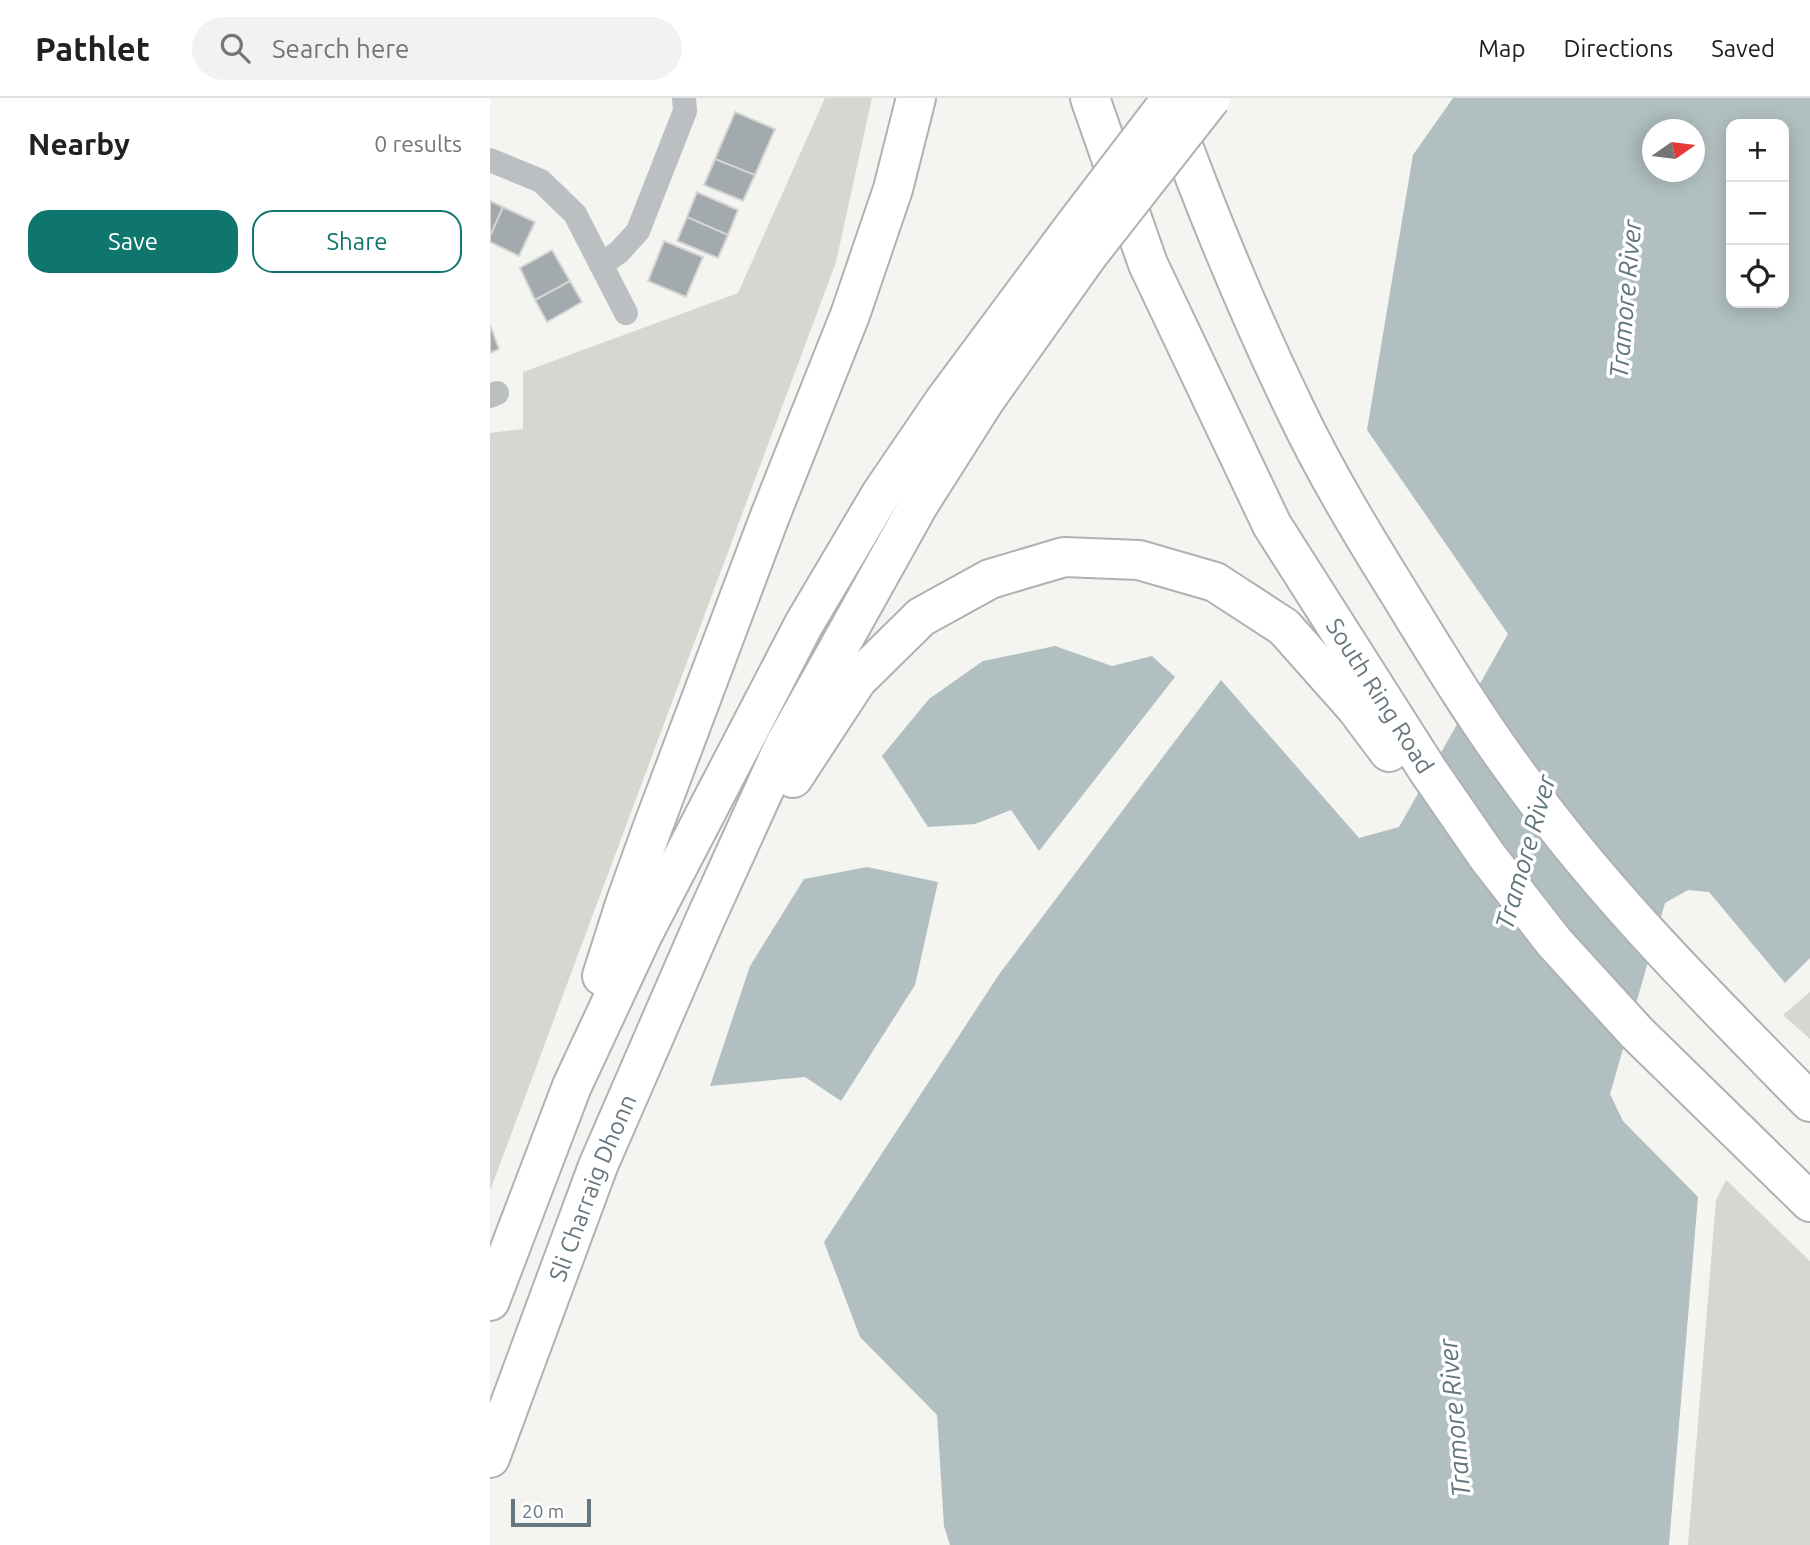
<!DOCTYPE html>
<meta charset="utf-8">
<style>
body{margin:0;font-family:Ubuntu,sans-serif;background:#f2f2f2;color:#202124}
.controls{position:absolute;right:21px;top:21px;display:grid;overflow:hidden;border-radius:14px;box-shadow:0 4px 18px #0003}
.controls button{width:63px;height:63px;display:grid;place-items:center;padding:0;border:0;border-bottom:2px solid #e0e0e0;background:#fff;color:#202124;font:35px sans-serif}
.compass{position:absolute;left:1152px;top:21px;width:63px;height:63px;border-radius:50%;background:#fff;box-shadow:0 4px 18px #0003;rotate:76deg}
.scale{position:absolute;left:21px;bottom:18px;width:80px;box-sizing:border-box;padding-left:7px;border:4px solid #66757e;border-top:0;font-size:19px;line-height:24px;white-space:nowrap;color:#66757e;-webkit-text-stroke:5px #fff;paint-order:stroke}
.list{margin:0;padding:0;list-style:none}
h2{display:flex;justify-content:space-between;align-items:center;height:91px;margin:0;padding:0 28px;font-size:30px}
h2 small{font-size:23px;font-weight:400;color:#757577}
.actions{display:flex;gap:14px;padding:21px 28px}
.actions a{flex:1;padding:16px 0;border:2px solid #0f766e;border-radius:21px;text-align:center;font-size:24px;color:#0f766e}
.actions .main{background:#0f766e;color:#fff}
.icon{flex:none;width:38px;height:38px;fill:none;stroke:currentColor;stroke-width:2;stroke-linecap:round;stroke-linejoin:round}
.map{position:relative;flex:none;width:1320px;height:1447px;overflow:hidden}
header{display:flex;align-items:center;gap:42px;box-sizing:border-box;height:98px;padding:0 35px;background:#fff;border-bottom:2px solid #e0e0e0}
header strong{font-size:33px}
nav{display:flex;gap:38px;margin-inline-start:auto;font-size:24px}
.search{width:490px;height:63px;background:#f2f2f2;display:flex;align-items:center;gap:18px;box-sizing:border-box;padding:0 24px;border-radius:38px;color:#757577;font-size:26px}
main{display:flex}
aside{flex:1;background:#fff}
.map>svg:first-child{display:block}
</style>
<header>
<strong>Pathlet</strong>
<div class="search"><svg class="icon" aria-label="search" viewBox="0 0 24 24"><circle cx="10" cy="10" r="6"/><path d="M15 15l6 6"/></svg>Search here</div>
<nav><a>Map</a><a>Directions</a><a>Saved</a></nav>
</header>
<main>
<aside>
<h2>Nearby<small>0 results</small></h2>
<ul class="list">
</ul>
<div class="actions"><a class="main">Save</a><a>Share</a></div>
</aside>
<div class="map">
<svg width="1320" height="1447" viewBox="0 0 1320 1447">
<rect width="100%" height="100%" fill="#f4f4f0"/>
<!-- green -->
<path fill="#d4d8d0" d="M 335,0 L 382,0 L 346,164 L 0,1093 L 0,335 L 33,331 L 33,274 L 248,195 Z
M 1320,894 L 1320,941 L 1293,917 Z
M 1236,1082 L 1320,1163 L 1320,1447 L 1198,1447 L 1226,1102 Z"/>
<!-- water -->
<path fill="#b1bfc1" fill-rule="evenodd" d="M 963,0 L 1320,0 L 1320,860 L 1295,885 L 1219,794 L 1198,792 L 1175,805 L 1120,996 L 1133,1023 L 1208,1099 L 1179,1447 L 460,1447 L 454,1428 L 447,1317 L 370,1239 L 334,1144 L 510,875 L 731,582 L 869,740 L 909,729 L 1018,536 L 877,332 L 923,57 ZM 1241,26 L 1294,26 L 1294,205 L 1241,205 ZM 1162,32 L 1204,32 L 1204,74 L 1162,74 Z
M 565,548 L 622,568 L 662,558 L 685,579 L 549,753 L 521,712 L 485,726 L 438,729 L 392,658 L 439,601 L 493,563 Z
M 377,769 L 448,784 L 425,887 L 351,1003 L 315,979 L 220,988 L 260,868 L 314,781 Z"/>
<!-- building -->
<path fill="#a2aaae" stroke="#d5d5d3" stroke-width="2" d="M 245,14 L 285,31 L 265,77 L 225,61 Z
M 225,61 L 265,77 L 253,103 L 214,87 Z
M 207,94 L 248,112 L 238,137 L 197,119 Z
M 0,103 L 13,109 L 0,138 Z
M 13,109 L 45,124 L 29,158 L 0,144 L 0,138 Z
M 197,119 L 238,137 L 228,160 L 187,143 Z
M 174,143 L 213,159 L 196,199 L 158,183 Z
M 62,152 L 80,183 L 45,202 L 30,170 Z
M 80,183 L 92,204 L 57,224 L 45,202 Z
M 0,227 L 9,251 L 0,255 Z"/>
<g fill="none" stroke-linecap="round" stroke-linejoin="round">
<!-- highway casing -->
<g stroke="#afb2b5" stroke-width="42">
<g id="highway">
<path id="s1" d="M 600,0 L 658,166 L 782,427 L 937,671 L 997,758 L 1064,844 L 1146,934 L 1320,1104"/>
<path d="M 680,13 C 717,114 758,214 805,311 C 836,376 873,437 911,498 C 949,560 986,621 1029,679 C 1114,797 1218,900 1320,1004"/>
<path d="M 303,680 L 367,582 L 431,519 L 500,481 L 574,459 L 649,462 L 725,484 L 794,529 L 866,610 L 899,654"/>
<path d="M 112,878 L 135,806 L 162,731 L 280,418 L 360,217 L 403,91 L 426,0"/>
<path d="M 0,1203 L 82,988 L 153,836 L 314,526 L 391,396 L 455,302 L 585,127"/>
<path id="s2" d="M 0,1360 L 108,1068 L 214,824 L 294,648 L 429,406 L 495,302 L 598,157"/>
</g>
</g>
<!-- street -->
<path stroke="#bbbfc2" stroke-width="24" d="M 0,62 L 51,83 L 85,116 L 136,215
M 111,167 L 129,154 L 148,133 L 195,13 L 194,0
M 0,298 L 7,295"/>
<!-- highway -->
<use href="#highway" stroke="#fff" stroke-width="38"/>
<!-- highway-bridge casing -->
<g stroke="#afb2b5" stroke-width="42" stroke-linecap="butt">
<path id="highway-bridge" d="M 585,127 L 682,0
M 598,157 L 721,0"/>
</g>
<!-- highway-bridge -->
<use href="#highway-bridge" stroke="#fff" stroke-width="38"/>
</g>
<g text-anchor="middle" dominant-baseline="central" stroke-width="7" stroke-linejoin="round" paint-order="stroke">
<!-- street labels -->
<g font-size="24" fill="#66757e" stroke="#fff">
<text stroke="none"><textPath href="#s1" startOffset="667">South Ring Road</textPath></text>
<text stroke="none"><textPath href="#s2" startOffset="289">Sli Charraig Dhonn</textPath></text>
</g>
<!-- water labels -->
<g font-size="26" font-style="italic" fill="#61777c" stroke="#fff">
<text transform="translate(1135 201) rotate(-85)">Tramore River</text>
<text transform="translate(1035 754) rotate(-74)">Tramore River</text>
<text transform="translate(964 1320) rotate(-95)">Tramore River</text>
</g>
</g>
</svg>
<div class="controls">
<button>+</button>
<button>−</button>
<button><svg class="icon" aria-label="locate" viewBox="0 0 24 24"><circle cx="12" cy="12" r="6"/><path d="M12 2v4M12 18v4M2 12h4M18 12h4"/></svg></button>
</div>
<svg class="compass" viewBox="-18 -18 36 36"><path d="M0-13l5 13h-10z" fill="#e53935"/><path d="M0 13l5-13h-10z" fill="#757577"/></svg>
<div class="scale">20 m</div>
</div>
</main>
